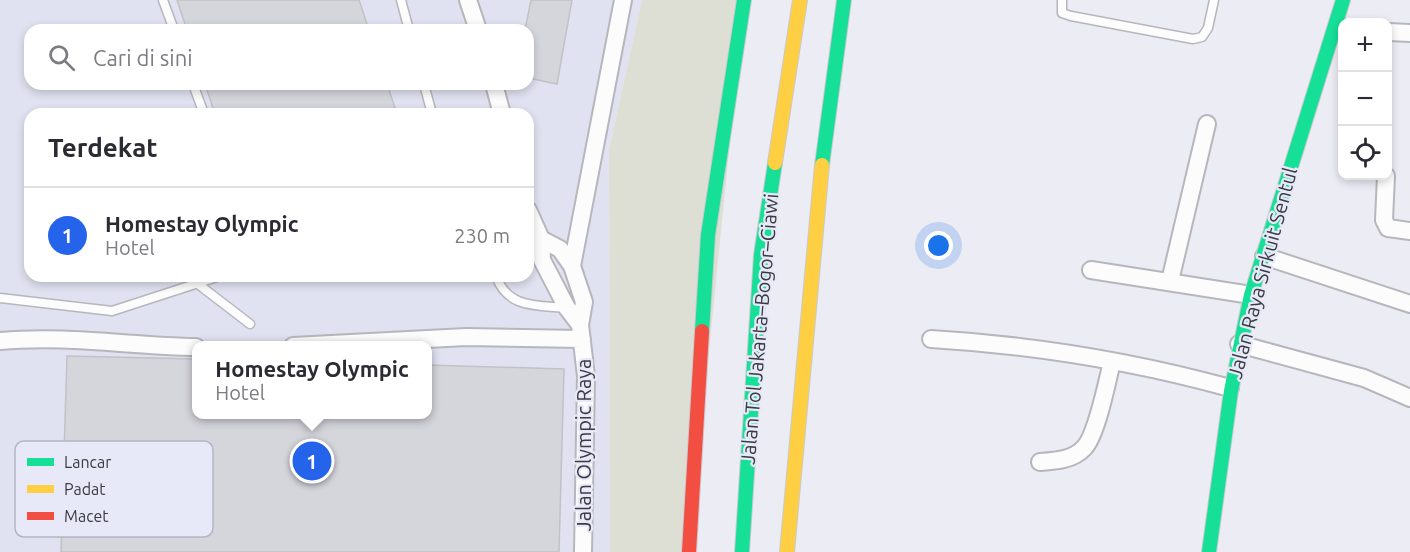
<!DOCTYPE html>
<html lang="id">
<meta charset="utf-8">
<style>
body{margin:0;font-family:Ubuntu,sans-serif;background:#f2f2f3;color:#2b2b33}
.controls{position:absolute;right:18px;top:18px;display:grid;overflow:hidden;border-radius:12px;box-shadow:0 3px 9px #0003}
.controls button{width:54px;height:54px;display:grid;place-items:center;padding:0;border:0;border-bottom:2px solid #e1e1e2;background:#fff;color:#2b2b33;font:30px sans-serif}
.you{position:absolute;left:939px;top:246px;width:21px;height:21px;margin:-15px;border:4px solid #fff;border-radius:50%;background:#1a73e8;box-shadow:0 0 0 9px #1a73e833}
.badge{display:grid;place-items:center;width:39px;height:39px;border-radius:50%;background:#2563eb;color:#fff;font-size:20px;font-weight:700}
.pin{position:absolute;translate:-50% -50%;border:3px solid #fff;box-shadow:0 2px 6px #0006}
.popup{position:absolute;left:192px;top:341px;width:240px;height:78px;box-sizing:border-box;display:grid;place-content:center;border-radius:12px;background:#fff;filter:drop-shadow(0 2px 4px #0005);font-size:20px;white-space:nowrap;color:#7c7c81}
.popup b{font-size:22px;color:#2b2b33}
.popup::after{content:'';position:absolute;left:50%;top:100%;margin-left:-12px;border:12px solid transparent;border-top-color:#fff}
.list{margin:0;padding:0;list-style:none}
h2{display:flex;justify-content:space-between;align-items:center;height:78px;margin:0;padding:0 24px;font-size:26px}
h2 small{font-size:20px;font-weight:400;color:#7c7c81}
.list li{display:grid;grid-template-columns:39px 1fr auto;gap:18px;align-items:center;box-sizing:border-box;height:96px;padding:0 24px;border-top:2px solid #e1e1e2}
.list b{display:block;font-size:22px;white-space:nowrap}
.list p{margin:0;font-size:20px;white-space:nowrap;color:#7c7c81}
.list em{font-size:20px;font-style:normal;color:#7c7c81}
.icon{flex:none;width:33px;height:33px;fill:none;stroke:currentColor;stroke-width:2;stroke-linecap:round;stroke-linejoin:round}
.map{position:relative;flex:none;width:1410px;height:552px;overflow:hidden}
.search{position:absolute;background:#fff;box-shadow:0 3px 9px #0003;left:24px;top:24px;width:510px;height:66px;display:flex;align-items:center;gap:15px;box-sizing:border-box;padding:0 21px;border-radius:18px;color:#7c7c81;font-size:22px}
.panel{position:absolute;background:#fff;box-shadow:0 3px 9px #0003;left:24px;top:108px;width:510px;height:174px;border-radius:18px}
.map>svg:first-child{display:block}
</style>
<div class="map">
<svg width="1410" height="552" viewBox="0 0 1410 552">
<rect width="100%" height="100%" fill="#ececf4"/>
<!-- built -->
<path fill="#e1e2f1" fill-rule="evenodd" d="M 0,0 L 642,0 L 609,150 L 610,552 L 0,552 ZM 30,30 L 528,30 L 528,84 L 30,84 ZM 30,114 L 528,114 L 528,276 L 30,276 ZM 196,346 L 428,346 L 428,414 L 196,414 Z"/>
<!-- green -->
<path fill="#dedfd4" d="M 642,0 L 744,0 L 689,552 L 610,552 L 609,150 Z"/>
<!-- building -->
<path fill="#d5d5dc" stroke="#c1c1c7" stroke-width="1.5" d="M 177,0 L 359,0 L 369,30 L 187,30 Z
M 531,0 L 572,0 L 557,84 L 528,78 L 528,30 L 525,30 Z
M 205,84 L 387,84 L 397,114 L 215,114 Z
M 67,356 L 196,359 L 196,414 L 428,414 L 428,365 L 564,369 L 559,552 L 61,552 Z"/>
<g fill="none" stroke-linecap="round" stroke-linejoin="round">
<!-- lane casing -->
<g stroke="#b6b6bc" stroke-width="11">
<path id="lane" d="M 163,0 L 174,30
M 401,0 L 409,30
M 1062,0 L 1062,13 L 1071,16 L 1193,39 L 1202,37 L 1208,28 L 1214,0
M 193,84 L 204,114
M 424,84 L 432,114
M 496,276 C 508,309 537,305 567,308
M 198,284 L 250,324
M 0,298 L 112,311 L 220,276"/>
</g>
<!-- street casing -->
<g stroke="#b6b6bc" stroke-width="20">
<path id="street" d="M 468,0 L 478,30
M 1388,32 L 1410,33
M 494,84 L 502,114
M 1386,176 L 1384,220 L 1388,228 L 1410,231
M 528,210 L 541,239 L 542,260 L 567,308 L 580,325
M 541,239 L 560,249 L 572,266 L 584,302 L 580,325 L 586,376 L 583,552
M 1264,256 L 1410,304
M 572,266 L 623,0
M 1091,270 L 1251,295
M 1170,281 L 1207,124
M 931,339 C 1032,345 1132,361 1230,388
M 0,341 C 66,335 131,346 196,347
M 1239,344 L 1364,378 L 1410,398
M 293,346 L 466,337 L 582,339
M 1040,462 C 1055,461 1073,460 1084,448 C 1097,435 1107,381 1112,362"/>
</g>
<!-- fast casing -->
<g stroke="#c9c9ce" stroke-width="16">
<path id="fast" d="M 822,165 L 844,0
M 702,331 L 708,235 L 744,0
M 742,552 L 761,255 L 775,163
M 1209,552 L 1231,391 L 1251,295 L 1343,0"/>
</g>
<!-- slow casing -->
<g stroke="#c9c9ce" stroke-width="16">
<path id="slow" d="M 775,163 L 800,0
M 787,552 L 822,165"/>
</g>
<!-- jam casing -->
<g stroke="#c9c9ce" stroke-width="16">
<path id="jam" d="M 689,552 L 702,331"/>
</g>
<!-- lane -->
<use href="#lane" stroke="#fcfcfd" stroke-width="8"/>
<!-- street -->
<use href="#street" stroke="#fcfcfd" stroke-width="16"/>
<!-- fast -->
<use href="#fast" stroke="#16e098" stroke-width="14"/>
<!-- slow -->
<use href="#slow" stroke="#ffcf43" stroke-width="14"/>
<!-- jam -->
<use href="#jam" stroke="#f24e42" stroke-width="14"/>
</g>
<g text-anchor="middle" dominant-baseline="central" stroke-width="4.5" stroke-linejoin="round" paint-order="stroke">
<!-- street labels -->
<g font-size="20" fill="#3a3b41" stroke="#e8e9f8">
<text transform="translate(1262 273) rotate(-75)">Jalan Raya Sirkuit Sentul</text>
<text transform="translate(759 329) rotate(-85)">Jalan Tol Jakarta–Bogor–Ciawi</text>
<text transform="translate(583 445) rotate(-90)">Jalan Olympic Raya</text>
</g>
</g>
<!-- legend -->
<rect x="15" y="441" width="198" height="96" rx="9" fill="#e8e9f8" stroke="#b4b5c1" stroke-width="1.5"/>
<rect x="27" y="458" width="27" height="8" fill="#16e098"/>
<rect x="27" y="485" width="27" height="8" fill="#ffcf43"/>
<rect x="27" y="512" width="27" height="8" fill="#f24e42"/>
<g font-size="16" fill="#3a3b41">
<text x="64" y="468">Lancar</text>
<text x="64" y="495">Padat</text>
<text x="64" y="522">Macet</text>
</g>
</svg>
<div class="controls">
<button>+</button>
<button>−</button>
<button><svg class="icon" aria-label="locate" viewBox="0 0 24 24"><circle cx="12" cy="12" r="6"/><path d="M12 2v4M12 18v4M2 12h4M18 12h4"/></svg></button>
</div>
<div class="you"></div>
<div class="pin badge" style="left:312px;top:461px">1</div>
<div class="popup"><b>Homestay Olympic</b>Hotel</div>
<div class="search"><svg class="icon" aria-label="search" viewBox="0 0 24 24"><circle cx="10" cy="10" r="6"/><path d="M15 15l6 6"/></svg>Cari di sini</div>
<section class="panel">
<h2>Terdekat<small></small></h2>
<ul class="list">
<li><span class="badge">1</span><div><b>Homestay Olympic</b><p>Hotel</p></div><em>230 m</em></li>
</ul>
</section>
</div>
